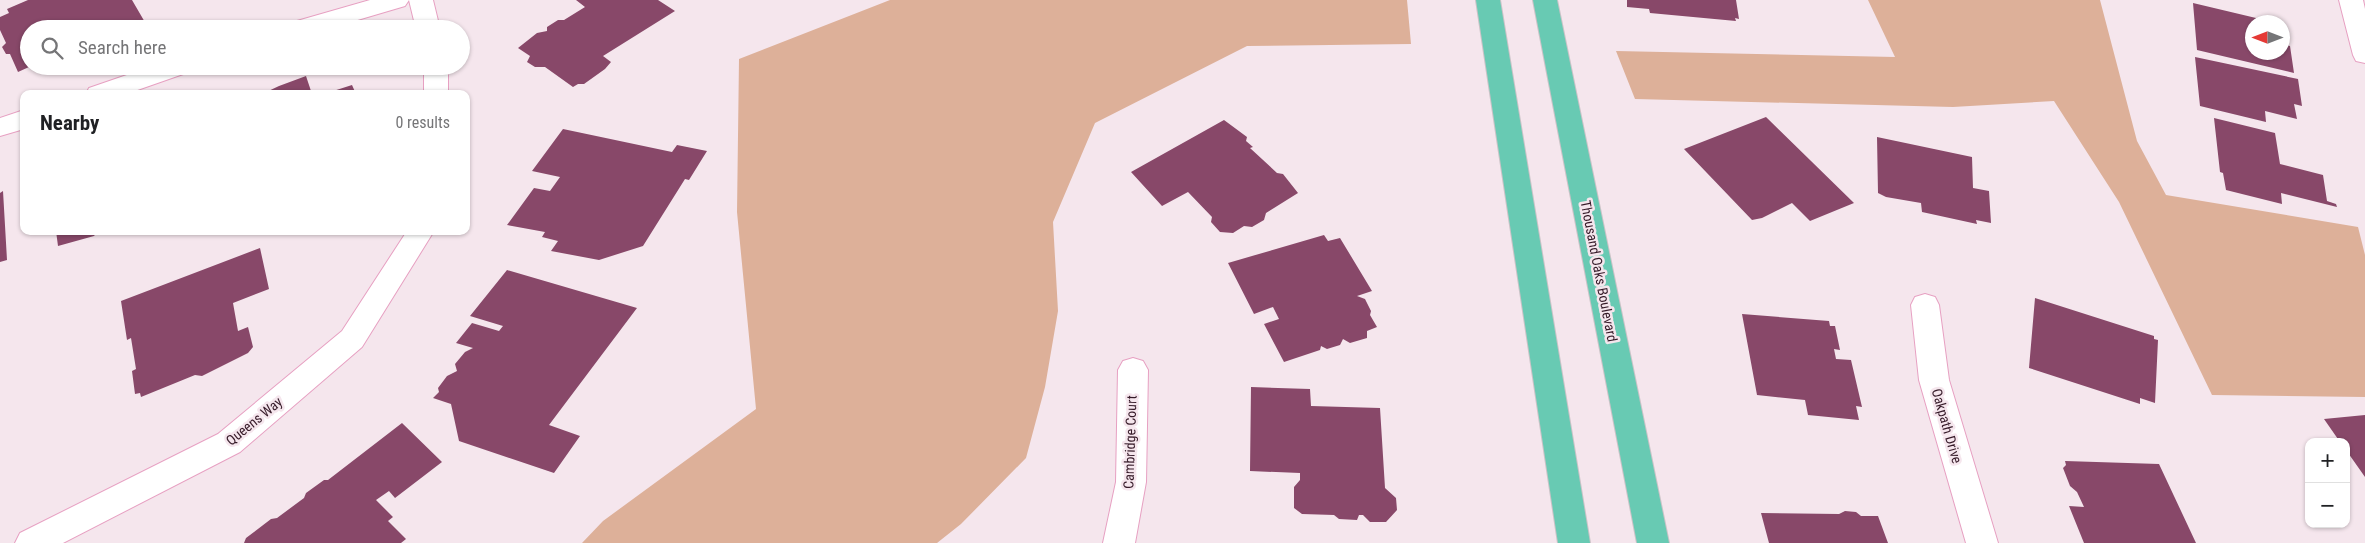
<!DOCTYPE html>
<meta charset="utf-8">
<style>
body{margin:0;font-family:"Roboto Condensed",sans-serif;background:#f2f2f2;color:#202124}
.controls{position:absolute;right:15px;bottom:15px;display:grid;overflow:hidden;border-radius:10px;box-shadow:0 1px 4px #0004}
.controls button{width:45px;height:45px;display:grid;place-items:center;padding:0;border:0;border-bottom:1px solid #e0e0e0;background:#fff;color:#202124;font:25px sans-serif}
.compass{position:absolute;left:2245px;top:15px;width:45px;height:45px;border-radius:50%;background:#fff;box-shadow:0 1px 4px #0004;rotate:270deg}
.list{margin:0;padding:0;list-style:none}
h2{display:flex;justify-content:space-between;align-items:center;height:65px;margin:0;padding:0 20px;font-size:21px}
h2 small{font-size:16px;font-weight:400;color:#757577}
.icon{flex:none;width:28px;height:28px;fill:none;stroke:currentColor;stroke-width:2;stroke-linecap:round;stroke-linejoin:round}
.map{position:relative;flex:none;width:2365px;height:543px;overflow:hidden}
.search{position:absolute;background:#fff;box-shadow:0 1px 4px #0004;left:20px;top:20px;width:450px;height:55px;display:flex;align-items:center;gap:12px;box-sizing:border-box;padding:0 18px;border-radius:28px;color:#757577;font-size:19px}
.panel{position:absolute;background:#fff;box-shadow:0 1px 4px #0004;left:20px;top:90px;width:450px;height:145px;border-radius:10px}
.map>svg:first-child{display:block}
</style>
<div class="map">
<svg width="2365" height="543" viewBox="0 0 2365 543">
<rect width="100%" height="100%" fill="#f5e6ed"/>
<!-- green -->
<path fill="#ddb099" d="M 890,0 L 1407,0 L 1411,44 L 1247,46 L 1095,123 L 1053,222 L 1058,311 L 1045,387 L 1026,458 L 961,524 L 937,543 L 582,543 L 603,521 L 756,409 L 737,212 L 739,59 Z
M 1868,0 L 2100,0 L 2137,141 L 2166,195 L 2358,227 L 2365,255 L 2365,397 L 2212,395 L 2119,202 L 2054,101 L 1953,107 L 1635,99 L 1616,51 L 1895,57 Z"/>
<!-- building -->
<path fill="#884869" d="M 28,0 L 132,0 L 146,24 L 134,29 L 29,29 L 29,67 L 18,72 L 10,54 L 6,54 L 2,47 L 6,43 L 0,30 L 0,17 L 9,13 L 7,9 Z
M 576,0 L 658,0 L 675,11 L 603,56 L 611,62 L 605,69 L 584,84 L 578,84 L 573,87 L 545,67 L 535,67 L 527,62 L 530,56 L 518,48 L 537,33 L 547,31 L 547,27 L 558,20 L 564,20 L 585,7 Z
M 1627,0 L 1736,0 L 1739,19 L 1735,18 L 1736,21 L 1650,13 L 1649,9 L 1627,7 Z
M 2193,3 L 2256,18 L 2257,22 L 2252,22 L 2252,52 L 2282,52 L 2282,44 L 2290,46 L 2294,73 L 2197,50 Z
M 2195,57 L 2298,79 L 2302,106 L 2294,104 L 2297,119 L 2265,111 L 2266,122 L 2200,106 Z
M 306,76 L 312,94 L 262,94 L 279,86 Z
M 352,85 L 356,94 L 327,94 L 327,93 Z
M 1766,117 L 1854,203 L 1810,221 L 1792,203 L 1762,218 L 1752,220 L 1684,149 Z
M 2214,118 L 2275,133 L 2280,164 L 2323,175 L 2327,201 L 2336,204 L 2337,207 L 2281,193 L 2282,204 L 2226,190 L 2223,173 L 2220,172 Z
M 1224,120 L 1247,137 L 1246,141 L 1253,147 L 1250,148 L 1277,173 L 1283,174 L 1298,193 L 1266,213 L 1264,220 L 1252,227 L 1244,226 L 1233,233 L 1220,232 L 1211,222 L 1212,217 L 1188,192 L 1162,206 L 1131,172 Z
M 563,129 L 672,152 L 677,145 L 707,151 L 689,180 L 685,179 L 643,246 L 599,260 L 551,251 L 558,241 L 542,237 L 545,232 L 507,225 L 534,188 L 550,191 L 560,177 L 532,171 Z
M 1877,137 L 1972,157 L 1973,188 L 1989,191 L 1991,223 L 1976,220 L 1977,224 L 1922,212 L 1921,203 L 1886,197 L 1878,193 Z
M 3,191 L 7,260 L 0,262 L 0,193 Z
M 56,231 L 98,231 L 94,236 L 58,246 Z
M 1324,235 L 1328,241 L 1340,238 L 1372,291 L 1357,296 L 1365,299 L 1371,311 L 1370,315 L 1377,327 L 1367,331 L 1367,338 L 1350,343 L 1343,339 L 1340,345 L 1327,349 L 1321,346 L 1320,350 L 1284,362 L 1264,324 L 1279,319 L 1273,307 L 1254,314 L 1228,263 Z
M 260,248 L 269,289 L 233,303 L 238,331 L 248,327 L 253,347 L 248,353 L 202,376 L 195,375 L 141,397 L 140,393 L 135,394 L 132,371 L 136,369 L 131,338 L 127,340 L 121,301 Z
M 507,270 L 637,308 L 549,425 L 580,436 L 554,473 L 459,441 L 451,404 L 433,398 L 439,392 L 438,388 L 447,376 L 457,371 L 455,364 L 465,352 L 473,348 L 456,343 L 472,323 L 499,331 L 503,326 L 470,316 Z
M 2035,298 L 2154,336 L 2154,339 L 2158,340 L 2155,403 L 2140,398 L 2140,404 L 2029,368 Z
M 1742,314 L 1829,321 L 1830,326 L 1835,326 L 1840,350 L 1834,349 L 1836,359 L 1851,360 L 1862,407 L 1856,406 L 1859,420 L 1808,415 L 1805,400 L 1757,395 Z
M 1251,387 L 1310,389 L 1311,406 L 1380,408 L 1385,488 L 1396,498 L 1397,510 L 1386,522 L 1370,522 L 1363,515 L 1359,515 L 1357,520 L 1339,519 L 1334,515 L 1302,514 L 1294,508 L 1294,487 L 1300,480 L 1300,473 L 1250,471 Z
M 2365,415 L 2365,477 L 2346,450 L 2346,442 L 2340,442 L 2324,419 Z
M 402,423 L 442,462 L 395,498 L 389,491 L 376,500 L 393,517 L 388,521 L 406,539 L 401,543 L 244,543 L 246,538 L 271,519 L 277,518 L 304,498 L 306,493 L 324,480 L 328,480 Z
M 2065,461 L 2159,464 L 2196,543 L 2084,543 L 2069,506 L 2084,507 L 2077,492 L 2070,486 L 2063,468 L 2066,465 Z
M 1845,511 L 1856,512 L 1861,516 L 1878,516 L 1888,543 L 1769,543 L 1761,513 L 1839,514 Z"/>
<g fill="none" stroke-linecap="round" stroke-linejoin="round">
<!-- minor casing -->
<g stroke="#e7a0c2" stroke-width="2">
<path id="minor" d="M 370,0 L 409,0 L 405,6 L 327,29 L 286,29 L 290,23 Z
M 409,0 L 433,0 L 440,29 L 416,29 Z
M 2339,0 L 2363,0 L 2365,9 L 2365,63 L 2356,61 L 2353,55 Z
M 153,66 L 192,66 L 189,72 L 126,94 L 86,94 L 89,88 Z
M 424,66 L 448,66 L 448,94 L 424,94 Z
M 24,110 L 24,129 L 0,136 L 0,118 Z
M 407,231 L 434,231 L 362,347 L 240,452 L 63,543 L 15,543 L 20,533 L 218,434 L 342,331 Z
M 1925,294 L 1935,297 L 1939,305 L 1949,380 L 1998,543 L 1966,543 L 1919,380 L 1911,305 L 1915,297 Z
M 1133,358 L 1143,361 L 1148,370 L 1146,482 L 1135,543 L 1103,543 L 1116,482 L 1118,370 L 1123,361 Z"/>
</g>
<!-- major casing -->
<g stroke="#cac3c7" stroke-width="2">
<path id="major" d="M 1476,0 L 1500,0 L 1590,543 L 1558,543 Z
M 1533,0 L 1557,0 L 1669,543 L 1637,543 Z"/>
</g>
<!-- minor -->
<use href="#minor" fill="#fff" fill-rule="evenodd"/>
<!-- major -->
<use href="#major" fill="#68cab3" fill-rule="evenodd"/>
</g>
<g text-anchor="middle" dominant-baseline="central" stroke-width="5" stroke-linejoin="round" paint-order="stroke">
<!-- street labels -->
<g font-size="14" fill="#351a28" stroke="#f5e6ed">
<text transform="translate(1599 271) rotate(79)">Thousand Oaks Boulevard</text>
<text transform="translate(254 421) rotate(-39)">Queens Way</text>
<text transform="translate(1947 426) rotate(74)">Oakpath Drive</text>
<text transform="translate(1130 442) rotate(-88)">Cambridge Court</text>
</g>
</g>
</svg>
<div class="controls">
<button>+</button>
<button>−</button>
</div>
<svg class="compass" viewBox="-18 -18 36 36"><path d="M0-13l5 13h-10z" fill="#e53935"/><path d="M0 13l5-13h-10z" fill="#757577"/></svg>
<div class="search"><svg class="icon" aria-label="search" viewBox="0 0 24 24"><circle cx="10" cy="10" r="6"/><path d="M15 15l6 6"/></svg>Search here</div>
<section class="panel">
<h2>Nearby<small>0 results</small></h2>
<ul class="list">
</ul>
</section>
</div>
